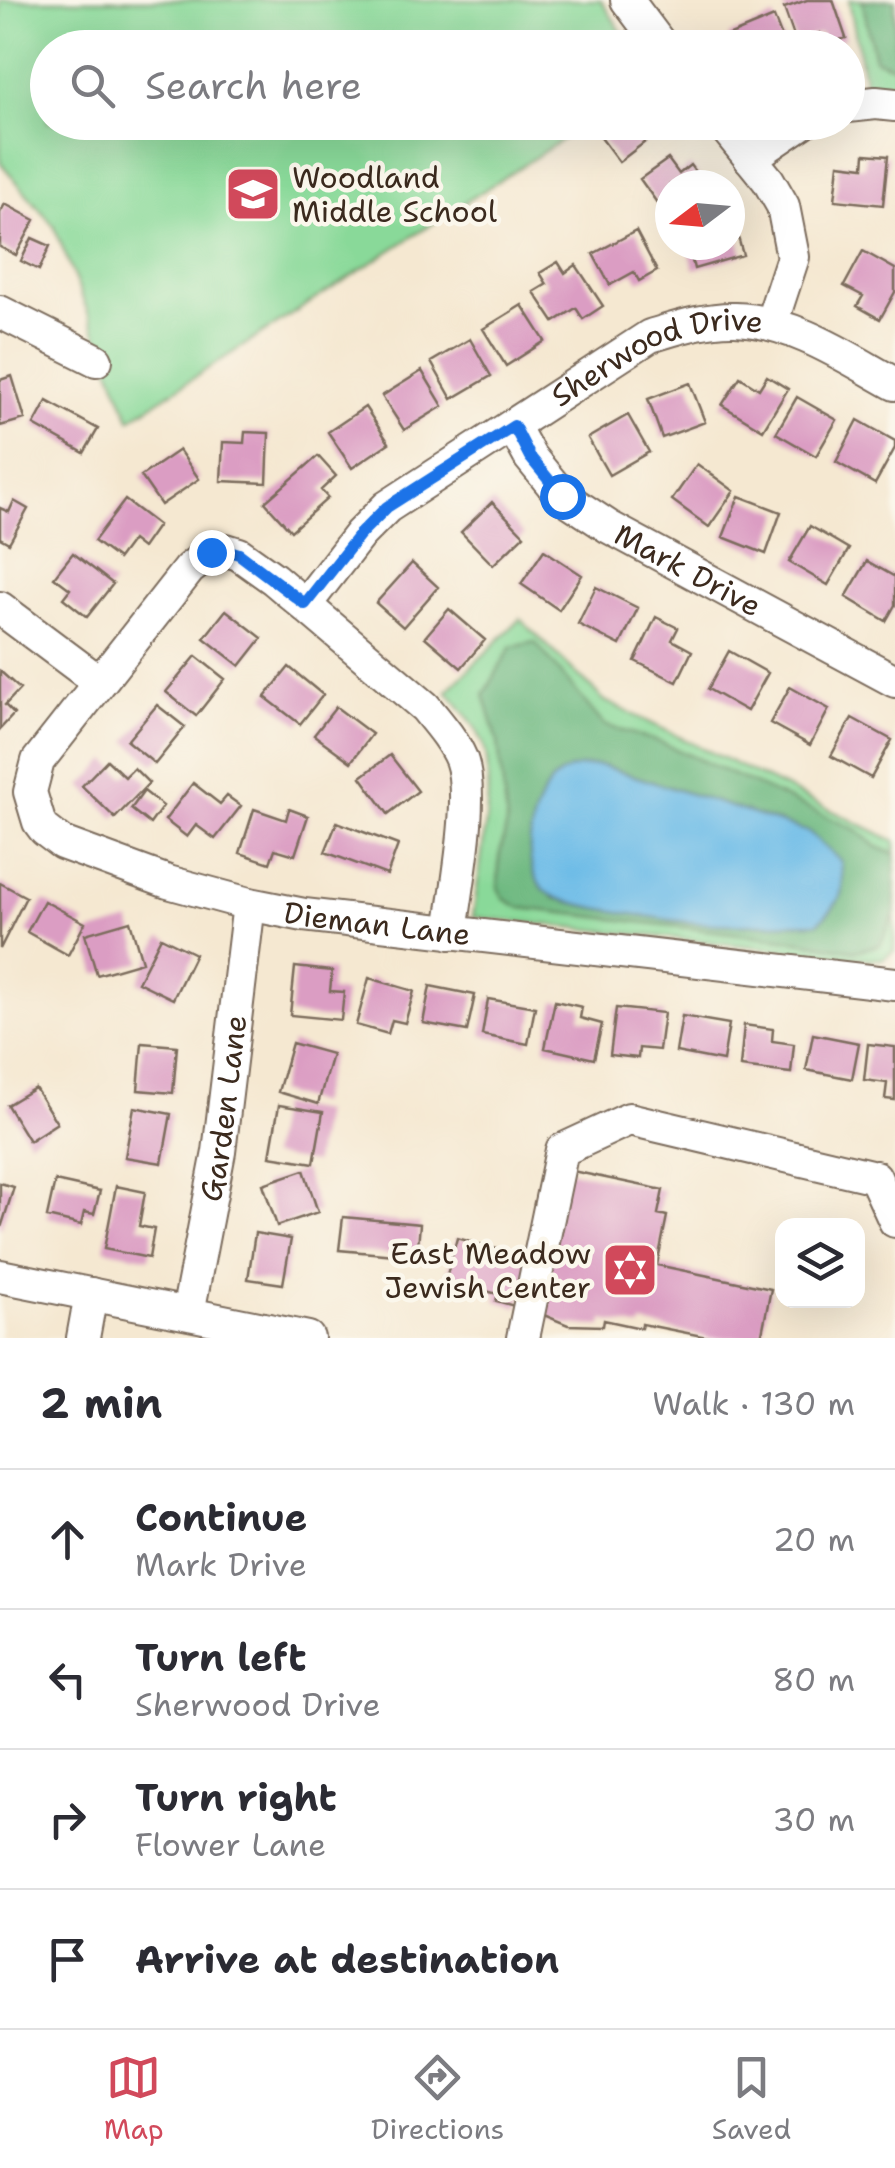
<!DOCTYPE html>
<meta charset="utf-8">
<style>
body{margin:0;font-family:"Shantell Sans",sans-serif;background:#f7f7f7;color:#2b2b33}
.controls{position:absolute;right:30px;bottom:30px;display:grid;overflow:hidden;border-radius:20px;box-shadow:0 10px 40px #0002}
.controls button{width:90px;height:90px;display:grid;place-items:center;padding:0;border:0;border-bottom:2px solid #e1e1e2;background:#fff;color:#2b2b33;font:50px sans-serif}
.compass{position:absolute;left:655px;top:170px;width:90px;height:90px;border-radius:50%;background:#fff;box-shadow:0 10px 40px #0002;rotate:254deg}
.stop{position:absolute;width:30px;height:30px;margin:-22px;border:8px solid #1a73e8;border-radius:50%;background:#fff}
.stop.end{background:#1a73e8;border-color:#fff;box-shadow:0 2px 10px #0008}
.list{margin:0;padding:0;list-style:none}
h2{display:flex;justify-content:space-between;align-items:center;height:130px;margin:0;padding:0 40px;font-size:42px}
h2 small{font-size:32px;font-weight:400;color:#7c7c81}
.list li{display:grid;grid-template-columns:65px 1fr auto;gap:30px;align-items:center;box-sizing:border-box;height:140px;padding:0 40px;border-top:2px solid #e1e1e2}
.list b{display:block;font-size:38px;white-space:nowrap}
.list p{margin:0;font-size:32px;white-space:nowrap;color:#7c7c81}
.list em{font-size:32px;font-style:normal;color:#7c7c81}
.icon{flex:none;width:55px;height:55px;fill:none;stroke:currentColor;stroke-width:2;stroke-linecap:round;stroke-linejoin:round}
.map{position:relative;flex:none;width:895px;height:1338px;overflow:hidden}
.search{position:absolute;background:#fff;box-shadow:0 10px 40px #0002;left:30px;right:30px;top:30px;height:110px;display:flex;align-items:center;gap:25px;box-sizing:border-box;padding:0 35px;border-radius:55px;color:#7c7c81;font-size:38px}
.sheet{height:690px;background:#fff}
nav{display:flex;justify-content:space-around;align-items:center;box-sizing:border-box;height:140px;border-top:2px solid #e1e1e2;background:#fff;font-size:28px;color:#7c7c81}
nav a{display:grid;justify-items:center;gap:5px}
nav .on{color:#d1495b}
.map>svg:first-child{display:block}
</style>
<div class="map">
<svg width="895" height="1338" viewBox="0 0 895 1338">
<rect width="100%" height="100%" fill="#fbf7ec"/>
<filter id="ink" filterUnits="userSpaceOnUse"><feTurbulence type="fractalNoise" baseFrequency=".01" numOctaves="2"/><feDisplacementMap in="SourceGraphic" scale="20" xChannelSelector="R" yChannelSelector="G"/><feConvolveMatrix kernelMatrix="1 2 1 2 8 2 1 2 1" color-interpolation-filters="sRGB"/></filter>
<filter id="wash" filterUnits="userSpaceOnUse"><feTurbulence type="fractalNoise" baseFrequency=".0048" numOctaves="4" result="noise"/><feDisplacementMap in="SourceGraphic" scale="40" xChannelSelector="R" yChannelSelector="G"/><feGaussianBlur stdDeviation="2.25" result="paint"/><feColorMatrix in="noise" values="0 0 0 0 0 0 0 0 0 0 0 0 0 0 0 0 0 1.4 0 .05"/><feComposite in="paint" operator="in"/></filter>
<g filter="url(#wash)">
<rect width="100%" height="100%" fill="#f5e8d1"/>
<!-- green -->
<path fill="#89d999" stroke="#62825c" stroke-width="2.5" d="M 0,0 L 601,0 L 631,47 L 48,48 L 48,122 L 588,123 L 130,419 L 54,226 L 0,162 Z
M 849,0 L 895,0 L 895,90 L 866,89 Z
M 520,619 L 605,701 L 895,841 L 894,951 L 883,959 L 870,959 L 473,917 C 478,874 497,781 483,743 C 475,724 460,707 447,691 Z"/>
<!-- forest -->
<path fill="#6eb981" stroke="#547250" stroke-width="2.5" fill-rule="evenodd" d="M 862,0 L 895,0 L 895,67 L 875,59 Z
M 535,642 L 604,725 L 660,742 L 857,830 L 877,847 L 895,854 L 895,913 L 880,945 L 856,951 L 798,941 L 521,908 L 504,899 L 498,888 L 499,857 L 507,824 L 498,742 L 484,695 L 511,647 ZM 600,765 L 809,832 L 689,923 L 604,909 L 554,898 Z"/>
<!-- water -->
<path fill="#6dbce7" stroke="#547382" stroke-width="2.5" d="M 600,765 L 809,832 L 841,861 C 845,896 843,899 818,923 C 775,923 729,927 686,922 C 666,920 646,916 625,913 C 603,909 578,906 557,898 C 514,882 528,802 556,777 C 569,766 584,766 600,765 Z"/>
<g id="blocks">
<!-- building -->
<path fill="#db9dc3" d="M 807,0 L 833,0 L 846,38 L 824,45 L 820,33 L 796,42 L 784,8 Z
M 774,17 L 786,48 L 733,48 L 728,36 Z
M 593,122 L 630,122 L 645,142 L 619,162 L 591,124 Z
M 865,154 L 888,156 L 883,205 L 835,200 L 839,164 L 864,167 Z
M 668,159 L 679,174 L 690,165 L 705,185 L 670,185 L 670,221 L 640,179 Z
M 5,204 L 35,220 L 16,255 L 0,247 L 0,213 Z
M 736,230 L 743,255 L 694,269 L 688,245 L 730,245 L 730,232 Z
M 636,231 L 657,271 L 639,281 L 634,272 L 610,285 L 593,254 Z
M 32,238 L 50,246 L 39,270 L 21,261 Z
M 863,251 L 895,269 L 895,292 L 880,319 L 857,306 L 863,296 L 844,286 Z
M 558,262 L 565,273 L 576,265 L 603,306 L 583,319 L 576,308 L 554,322 L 534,292 L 547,284 L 540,273 Z
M 522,305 L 545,341 L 506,366 L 483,329 Z
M 470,339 L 491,376 L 452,399 L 431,362 Z
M 422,371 L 443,406 L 404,430 L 382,396 Z
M 12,376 L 25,419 L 0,426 L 0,380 Z
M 767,376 L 788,389 L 763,430 L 722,405 L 740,377 L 759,389 Z
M 690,383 L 705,422 L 662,438 L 648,399 Z
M 797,397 L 837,420 L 816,456 L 776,433 Z
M 47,401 L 98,429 L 84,453 L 34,425 Z
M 365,407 L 389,443 L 352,468 L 328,432 Z
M 628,415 L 649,452 L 609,475 L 588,438 Z
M 858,420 L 895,441 L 895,448 L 875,484 L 836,462 Z
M 245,432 L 269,433 L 267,483 L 221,481 L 223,442 L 244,443 Z
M 179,450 L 199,479 L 161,505 L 141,476 Z
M 318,456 L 336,476 L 321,490 L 328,498 L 291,531 L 265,502 Z
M 697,464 L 734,491 L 709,527 L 672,500 Z
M 739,496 L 781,512 L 766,554 L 723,537 Z
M 125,500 L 158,525 L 142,548 L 132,540 L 118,559 L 94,541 Z
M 14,501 L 28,509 L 9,543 L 0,538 L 0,508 L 9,512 Z
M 492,502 L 524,535 L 493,565 L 461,532 Z
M 810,526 L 849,549 L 828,585 L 789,562 Z
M 544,550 L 582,575 L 559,610 L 521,584 Z
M 73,553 L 113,584 L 87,617 L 63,598 L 70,589 L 54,577 Z
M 867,561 L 895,577 L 895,605 L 886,621 L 846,597 Z
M 412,563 L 438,587 L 403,627 L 376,603 Z
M 596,587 L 638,608 L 620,645 L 578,624 Z
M 449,609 L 485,640 L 461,668 L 425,637 Z
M 226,610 L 262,638 L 240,666 L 204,638 Z
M 656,617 L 678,628 L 672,640 L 692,651 L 677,682 L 635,661 Z
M 729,651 L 768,673 L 747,711 L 708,689 Z
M 196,656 L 225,679 L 196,716 L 166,692 Z
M 289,667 L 323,695 L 300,724 L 265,697 Z
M 0,671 L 20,689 L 5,705 L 14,714 L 0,729 Z
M 790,687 L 829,709 L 810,745 L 770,723 Z
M 157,705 L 185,727 L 155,764 L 127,741 Z
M 336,707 L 372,734 L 351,762 L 314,735 Z
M 852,718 L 892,740 L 871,778 L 831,756 Z
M 390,755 L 418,791 L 388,814 L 361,777 Z
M 107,760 L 125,777 L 134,768 L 149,783 L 115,818 L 82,786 Z
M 193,783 L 220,804 L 227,796 L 241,806 L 215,839 L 196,825 L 187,837 L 165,820 Z
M 144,791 L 163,806 L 150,824 L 131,809 Z
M 254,809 L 286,820 L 289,809 L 308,816 L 295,855 L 275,849 L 270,863 L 240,853 Z
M 337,822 L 398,845 L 387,875 L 325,852 Z
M 0,883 L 26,897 L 0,949 Z
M 44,901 L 85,923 L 68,955 L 27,932 Z
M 130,921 L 142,962 L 97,975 L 85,934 Z
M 161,937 L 195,954 L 173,999 L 138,982 Z
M 295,967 L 332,971 L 330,991 L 344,992 L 341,1020 L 290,1015 Z
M 369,978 L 414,991 L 405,1023 L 392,1020 L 388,1034 L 356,1025 Z
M 430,986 L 475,995 L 467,1031 L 423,1023 Z
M 488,999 L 535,1007 L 528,1044 L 482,1035 Z
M 555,1001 L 582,1007 L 580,1018 L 602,1024 L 594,1059 L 545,1048 Z
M 616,1008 L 664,1013 L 659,1050 L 639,1048 L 638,1058 L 610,1055 Z
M 682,1016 L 729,1024 L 723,1061 L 676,1052 Z
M 744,1025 L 773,1029 L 772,1041 L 794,1044 L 791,1073 L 740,1067 Z
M 813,1034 L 859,1043 L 852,1079 L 806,1070 Z
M 142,1043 L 177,1046 L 173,1093 L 138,1090 Z
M 292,1043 L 332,1054 L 318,1104 L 278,1092 Z
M 868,1044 L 895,1047 L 895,1100 L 885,1099 L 887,1083 L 864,1080 Z
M 35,1088 L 57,1123 L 29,1141 L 7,1105 Z
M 279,1105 L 323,1112 L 314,1163 L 270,1156 Z
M 134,1107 L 171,1114 L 162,1163 L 125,1157 Z
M 563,1169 L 663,1190 L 658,1214 L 667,1216 L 657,1265 L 771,1289 L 761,1338 L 712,1338 L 642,1324 L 641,1328 L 604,1320 L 603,1326 L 568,1325 L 534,1311 Z
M 304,1170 L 318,1212 L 277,1226 L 263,1184 Z
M 55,1181 L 100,1191 L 94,1214 L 84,1212 L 81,1225 L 47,1217 Z
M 0,1183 L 14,1187 L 1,1228 L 0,1228 Z
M 116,1186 L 145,1192 L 139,1226 L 154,1229 L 149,1258 L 104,1249 Z
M 343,1217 L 420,1224 L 417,1257 L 339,1250 Z
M 255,1233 L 291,1239 L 283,1284 L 248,1279 Z
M 457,1238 L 530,1258 L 518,1307 L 496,1301 L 498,1294 L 469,1287 L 467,1293 L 444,1286 Z"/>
</g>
</g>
<g filter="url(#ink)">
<use href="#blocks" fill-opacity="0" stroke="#7c6c5d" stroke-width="2.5"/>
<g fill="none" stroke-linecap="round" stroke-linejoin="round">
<!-- minor casing -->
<g stroke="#7c6c5d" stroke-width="36">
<g id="minor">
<path d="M 627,0 L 663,48"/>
<path d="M 848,106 L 876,103 L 895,105"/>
<path d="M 721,122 L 768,180 L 783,206 L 793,257 L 771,324"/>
<path d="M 750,158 L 803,122"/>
<path d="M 0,312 L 96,360"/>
<path id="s1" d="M 513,426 L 530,457 L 562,496 L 609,527 L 895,681"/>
<path id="s2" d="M 305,605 L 360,534 L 387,507 L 650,336 C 677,328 707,318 735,319 C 793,321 846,357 895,384"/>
<path d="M 0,608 L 99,682"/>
<path id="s3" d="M 451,933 C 456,890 475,797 461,759 C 453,740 438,723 425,707 L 274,579 L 239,554 L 226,550 L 211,552 L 189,569 L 38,761 L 30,792 L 39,822 L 45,830 L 62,843 L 168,882 L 249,904 L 304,915 L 895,984"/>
<path d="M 0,1276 L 308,1338"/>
<path id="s4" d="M 188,1313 L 219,1152 L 249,904"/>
<path d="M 83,1338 L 91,1294"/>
<path d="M 523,1338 L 562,1150 L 629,1119 L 875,1177 L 895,1221"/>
</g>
</g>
<!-- minor -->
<use href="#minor" stroke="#fff" stroke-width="32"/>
</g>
</g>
<g fill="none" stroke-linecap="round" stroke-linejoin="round" filter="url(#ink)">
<!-- route -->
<path stroke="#1a73e8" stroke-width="12" d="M 211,552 L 226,550 L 239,554 L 305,604 L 360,534 L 387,507 L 514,426 L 530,457 L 562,496"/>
</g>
<!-- icons -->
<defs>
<g id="school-square" transform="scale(2.875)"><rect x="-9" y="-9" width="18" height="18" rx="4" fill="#d1495b" stroke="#fbf7ec"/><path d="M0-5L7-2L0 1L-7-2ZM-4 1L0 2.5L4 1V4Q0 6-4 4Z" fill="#fff"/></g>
<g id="synagogue-square" transform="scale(2.875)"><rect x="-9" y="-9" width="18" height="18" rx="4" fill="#d1495b" stroke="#fbf7ec"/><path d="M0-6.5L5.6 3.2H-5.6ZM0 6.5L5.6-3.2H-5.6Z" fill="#fff"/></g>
</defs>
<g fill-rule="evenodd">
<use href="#school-square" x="253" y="194"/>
<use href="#synagogue-square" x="630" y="1270"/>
</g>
<g text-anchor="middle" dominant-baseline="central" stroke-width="9" stroke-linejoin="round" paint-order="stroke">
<!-- poi labels -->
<g font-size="30" fill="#3b2a1e" stroke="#fbf7ec" text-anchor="start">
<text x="292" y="177">Woodland<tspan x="292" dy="34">Middle School</tspan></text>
<text x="591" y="1253" text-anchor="end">East Meadow<tspan x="591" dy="34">Jewish Center</tspan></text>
</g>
<!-- street labels -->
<g font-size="30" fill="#3b2a1e" stroke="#fbf7ec">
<text stroke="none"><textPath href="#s2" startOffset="442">Sherwood Drive</textPath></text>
<text stroke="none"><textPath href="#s1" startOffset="232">Mark Drive</textPath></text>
<text stroke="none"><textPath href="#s3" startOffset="1202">Dieman Lane</textPath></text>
<text stroke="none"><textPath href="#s4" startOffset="208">Garden Lane</textPath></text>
</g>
</g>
</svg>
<div class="controls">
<button><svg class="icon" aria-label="layers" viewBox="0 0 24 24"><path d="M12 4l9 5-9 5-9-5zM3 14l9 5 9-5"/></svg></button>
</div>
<svg class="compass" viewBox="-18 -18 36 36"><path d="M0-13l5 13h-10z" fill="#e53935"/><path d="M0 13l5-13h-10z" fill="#7c7c81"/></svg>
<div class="stop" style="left:562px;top:496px"></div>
<div class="stop end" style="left:211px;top:552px"></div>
<div class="search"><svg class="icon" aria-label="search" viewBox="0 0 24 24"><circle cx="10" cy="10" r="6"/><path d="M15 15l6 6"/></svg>Search here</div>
</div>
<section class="sheet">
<h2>2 min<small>Walk · 130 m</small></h2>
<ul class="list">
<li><svg class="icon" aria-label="ahead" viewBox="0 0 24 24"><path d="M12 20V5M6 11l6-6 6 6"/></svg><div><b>Continue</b><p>Mark Drive</p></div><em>20 m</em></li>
<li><svg class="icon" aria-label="left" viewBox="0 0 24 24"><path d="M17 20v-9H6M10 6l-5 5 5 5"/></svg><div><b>Turn left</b><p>Sherwood Drive</p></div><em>80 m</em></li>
<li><svg class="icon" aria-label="right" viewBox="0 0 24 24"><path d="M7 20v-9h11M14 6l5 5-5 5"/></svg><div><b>Turn right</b><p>Flower Lane</p></div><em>30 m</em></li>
<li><svg class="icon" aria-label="arrive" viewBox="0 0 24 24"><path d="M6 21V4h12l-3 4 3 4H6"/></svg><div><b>Arrive at destination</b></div></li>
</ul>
</section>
<nav>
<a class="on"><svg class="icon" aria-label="map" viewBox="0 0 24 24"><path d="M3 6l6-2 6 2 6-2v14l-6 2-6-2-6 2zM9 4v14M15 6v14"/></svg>Map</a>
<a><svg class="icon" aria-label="directions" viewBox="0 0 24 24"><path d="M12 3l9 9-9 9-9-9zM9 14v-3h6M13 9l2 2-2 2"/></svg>Directions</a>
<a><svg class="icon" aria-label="saved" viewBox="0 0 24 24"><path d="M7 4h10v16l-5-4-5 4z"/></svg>Saved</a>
</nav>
